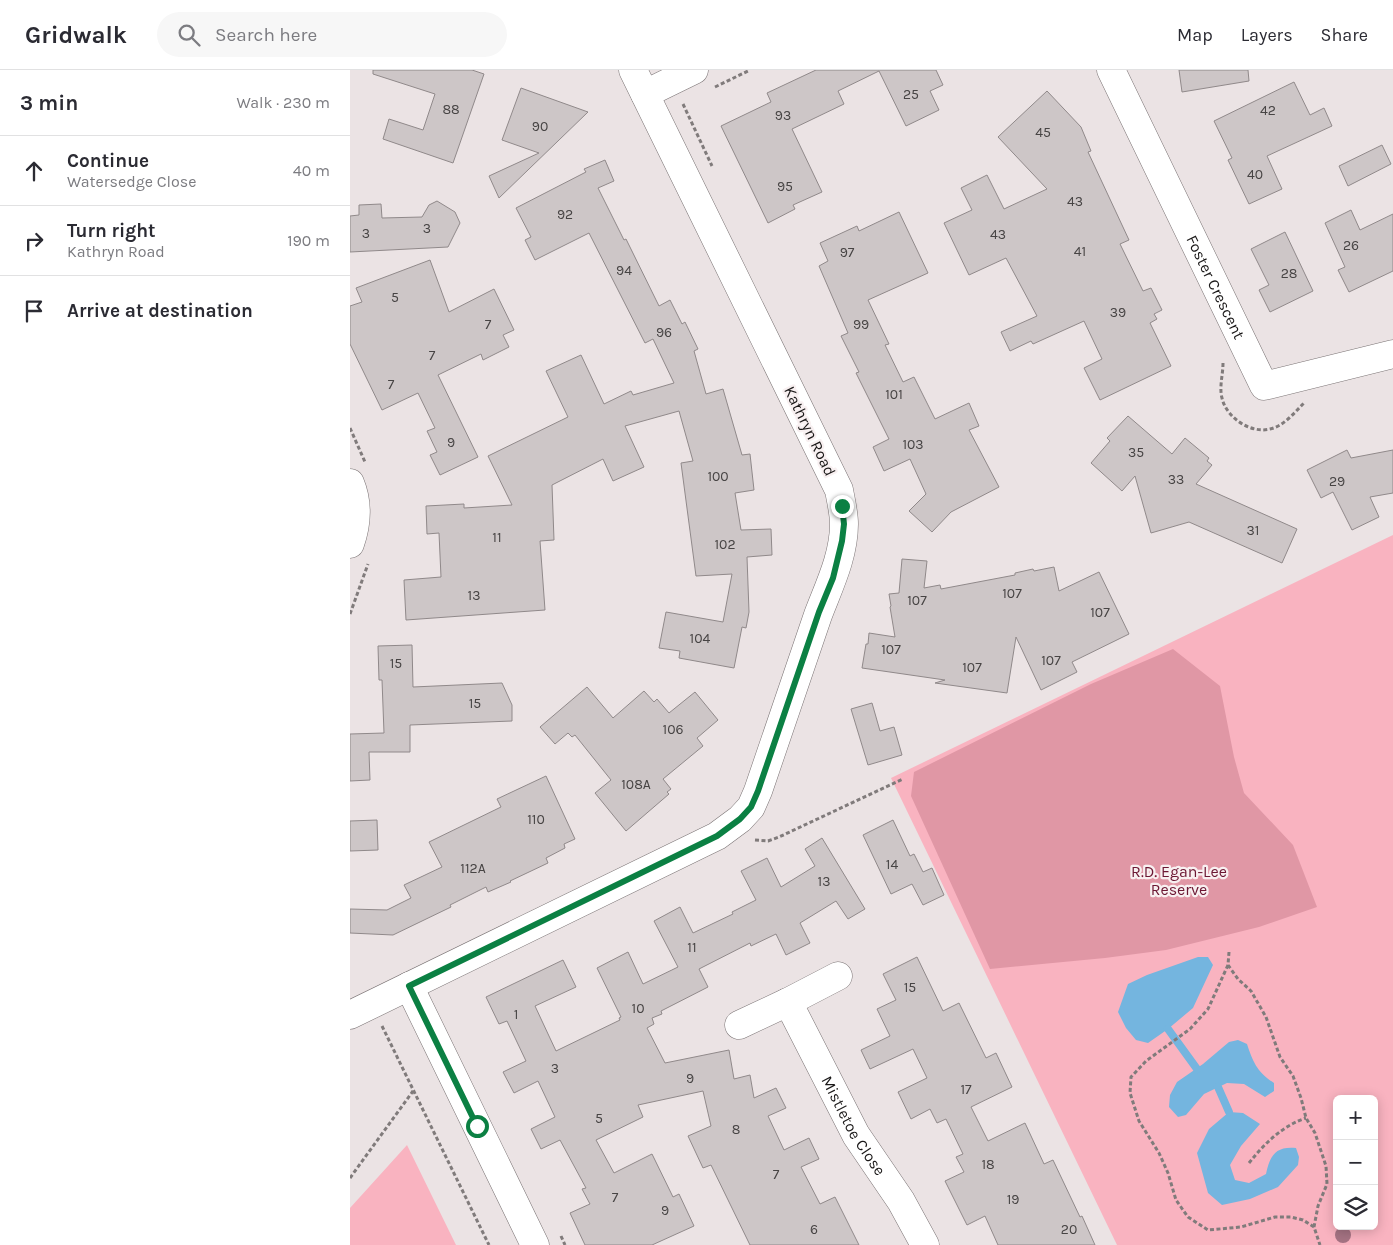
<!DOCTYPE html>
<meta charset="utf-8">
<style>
body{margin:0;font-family:Karla,sans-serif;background:#f7f7f7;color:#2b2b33}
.controls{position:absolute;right:15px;bottom:15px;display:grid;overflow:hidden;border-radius:8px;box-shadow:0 2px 12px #0003}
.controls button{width:45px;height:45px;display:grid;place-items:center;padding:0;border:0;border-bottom:1px solid #e1e1e2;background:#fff;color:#2b2b33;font:25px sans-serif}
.stop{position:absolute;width:15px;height:15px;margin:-11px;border:4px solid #0b8043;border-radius:50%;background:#fff}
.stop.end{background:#0b8043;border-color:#fff;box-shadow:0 1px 5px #0008}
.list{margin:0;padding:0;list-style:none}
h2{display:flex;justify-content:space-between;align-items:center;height:65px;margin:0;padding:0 20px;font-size:21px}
h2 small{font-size:16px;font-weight:400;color:#7c7c81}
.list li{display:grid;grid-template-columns:32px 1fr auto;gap:15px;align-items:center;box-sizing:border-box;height:70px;padding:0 20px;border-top:1px solid #e1e1e2}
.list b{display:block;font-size:19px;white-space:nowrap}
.list p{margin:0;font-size:16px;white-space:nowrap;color:#7c7c81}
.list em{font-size:16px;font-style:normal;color:#7c7c81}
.icon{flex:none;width:28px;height:28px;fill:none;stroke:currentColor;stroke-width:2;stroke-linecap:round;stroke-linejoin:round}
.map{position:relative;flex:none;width:1043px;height:1175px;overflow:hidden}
header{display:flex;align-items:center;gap:30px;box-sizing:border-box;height:70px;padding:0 25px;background:#fff;border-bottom:1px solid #e1e1e2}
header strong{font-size:24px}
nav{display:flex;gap:28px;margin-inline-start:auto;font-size:18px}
.search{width:350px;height:45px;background:#f7f7f7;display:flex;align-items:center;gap:12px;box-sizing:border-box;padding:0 18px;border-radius:28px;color:#7c7c81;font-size:19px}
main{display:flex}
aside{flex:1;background:#fff}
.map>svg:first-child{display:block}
</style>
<header>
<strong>Gridwalk</strong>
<div class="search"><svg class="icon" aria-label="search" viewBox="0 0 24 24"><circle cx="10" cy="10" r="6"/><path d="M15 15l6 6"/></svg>Search here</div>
<nav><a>Map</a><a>Layers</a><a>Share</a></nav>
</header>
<main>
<aside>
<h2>3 min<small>Walk · 230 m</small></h2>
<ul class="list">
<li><svg class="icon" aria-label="ahead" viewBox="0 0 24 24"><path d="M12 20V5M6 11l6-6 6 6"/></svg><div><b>Continue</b><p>Watersedge Close</p></div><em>40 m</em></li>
<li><svg class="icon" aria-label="right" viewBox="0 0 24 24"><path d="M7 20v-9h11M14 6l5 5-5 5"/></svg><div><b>Turn right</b><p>Kathryn Road</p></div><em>190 m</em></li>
<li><svg class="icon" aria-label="arrive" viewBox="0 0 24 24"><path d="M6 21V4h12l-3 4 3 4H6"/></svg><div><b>Arrive at destination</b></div></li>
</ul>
</aside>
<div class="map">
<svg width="1043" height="1175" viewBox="0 0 1043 1175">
<rect width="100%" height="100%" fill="#ebe3e4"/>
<!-- green -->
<path fill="#f9b3c0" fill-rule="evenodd" d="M 1043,465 L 1043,1175 L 767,1175 L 541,708 ZM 987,1029 L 1024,1029 L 1024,1156 L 987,1156 Z
M 57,1075 L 106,1175 L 0,1175 L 0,1138 Z"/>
<!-- forest -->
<path fill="#e097a5" d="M 823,579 L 870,616 L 884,687 L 894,723 L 943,775 L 967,837 L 909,857 L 816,880 L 755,888 L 640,899 L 561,726 L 564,702 L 741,614 Z"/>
<!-- water -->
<path fill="#74b5df" d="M 848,887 L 858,887 L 863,895 L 843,938 L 818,959 L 798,973 L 786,970 L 776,958 L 768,942 L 778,914 L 797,905 Z
M 888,970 L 897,974 C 903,992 907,1002 924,1013 L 924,1021 L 915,1027 L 894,1014 L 877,1013 L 854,1024 L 836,1045 L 828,1047 L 819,1037 L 820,1025 L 827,1012 L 853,994 L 879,972 Z
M 879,1042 L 893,1043 L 910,1054 L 891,1076 L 880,1095 L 885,1110 L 899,1113 L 916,1104 C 920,1086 925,1076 946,1078 L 949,1087 L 948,1095 L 928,1117 L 900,1129 L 872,1135 L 858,1123 L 847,1083 L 859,1059 Z"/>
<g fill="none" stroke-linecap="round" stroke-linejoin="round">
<!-- stream -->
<path stroke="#74b5df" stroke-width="8" d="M 818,959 L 847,999
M 868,1017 L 879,1042"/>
</g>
<!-- building -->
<path fill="#cdc6c7" stroke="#90898a" d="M 23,0 L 122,0 L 134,4 L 103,93 L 33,69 L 39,49 L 73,60 L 85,24 L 23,4 Z
M 466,0 L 586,0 L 593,15 L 580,21 L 589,40 L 556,56 L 529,1 L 488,21 L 494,34 L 442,59 L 472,122 L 443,135 L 445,139 L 418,153 L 371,56 L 421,32 L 417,23 Z
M 829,0 L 898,0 L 899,11 L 832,22 Z
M 944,12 L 960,45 L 974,38 L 982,56 L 917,86 L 932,119 L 899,134 L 878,90 L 882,88 L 864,51 Z
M 171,18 L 238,42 L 149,128 L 139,106 L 189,83 L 152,70 Z
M 697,21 L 731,57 L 741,81 L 738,82 L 779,170 L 770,174 L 793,221 L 801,218 L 812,240 L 804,244 L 807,249 L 800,253 L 821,296 L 750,330 L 734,298 L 752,289 L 734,251 L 683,274 L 681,271 L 660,281 L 651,262 L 687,246 L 656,188 L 619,205 L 594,153 L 622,140 L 611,118 L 637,105 L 654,139 L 697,119 L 648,67 Z
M 1032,75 L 1041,94 L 998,116 L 989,96 Z
M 255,90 L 264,111 L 248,118 L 274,170 L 276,169 L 309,236 L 320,230 L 332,254 L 335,252 L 348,279 L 344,281 L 356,324 L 373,319 L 392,385 L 400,384 L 404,420 L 385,423 L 391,460 L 421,459 L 422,485 L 397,487 L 399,542 L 396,558 L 392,557 L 384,598 L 329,588 L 330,581 L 309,578 L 316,542 L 373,552 L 382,504 L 346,506 L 331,393 L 343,391 L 329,341 L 275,356 L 294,397 L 263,411 L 253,389 L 202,415 L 204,470 L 190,471 L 195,540 L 56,550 L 54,510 L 91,507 L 89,463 L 77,464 L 76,436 L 114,434 L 114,438 L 162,435 L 138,386 L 218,347 L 196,301 L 231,285 L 254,334 L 281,321 L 283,325 L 324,313 L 303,269 L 295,273 L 239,163 L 185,190 L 175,170 L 181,167 L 166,138 L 236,102 L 234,99 Z
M 87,131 L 105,142 L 110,153 L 98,177 L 0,182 L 0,146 L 9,145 L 9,135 L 31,134 L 32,148 L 72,147 L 79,135 Z
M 1001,140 L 1010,160 L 1043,144 L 1043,201 L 999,222 L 988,200 L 995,197 L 975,153 Z
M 549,142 L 578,203 L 518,230 L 539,274 L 535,275 L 553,312 L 564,307 L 585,349 L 619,333 L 629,356 L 619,360 L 649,417 L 601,442 L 582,462 L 559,441 L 576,424 L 560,389 L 534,401 L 523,377 L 539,369 L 506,303 L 509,302 L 491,266 L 498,263 L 469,196 L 478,191 L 470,173 L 507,156 L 509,161 Z
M 935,162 L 963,221 L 920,242 L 909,220 L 919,215 L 901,179 Z
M 80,190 L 99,242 L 144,219 L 164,260 L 153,265 L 159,277 L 133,290 L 131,284 L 88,305 L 128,387 L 90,405 L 80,385 L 87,382 L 77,361 L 85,358 L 68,323 L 32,340 L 0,274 L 0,236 L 12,232 L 6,218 Z
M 778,346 L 822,384 L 835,368 L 859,388 L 857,391 L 862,395 L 846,414 L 947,459 L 932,493 L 839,452 L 801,463 L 785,406 L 772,421 L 741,393 L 760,371 L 757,368 Z
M 997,380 L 1001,388 L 1043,380 L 1043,423 L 1020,427 L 1029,447 L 1002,460 L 983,422 L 971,428 L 957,400 Z
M 552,489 L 577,491 L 574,518 L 590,515 L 591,519 L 665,505 L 665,503 L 683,499 L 684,501 L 704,497 L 709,521 L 749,502 L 779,564 L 722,592 L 727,602 L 691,620 L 666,567 L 657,623 L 585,613 L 595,610 L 512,598 L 516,574 L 518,574 L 519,563 L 545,567 L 540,537 L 541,536 L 539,524 L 549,523 Z
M 62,575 L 63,617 L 152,613 L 162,635 L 162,651 L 60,655 L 60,682 L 19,682 L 20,710 L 0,711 L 0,664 L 34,663 L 32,610 L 29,610 L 28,576 Z
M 237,617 L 263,648 L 294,621 L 304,632 L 307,629 L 319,643 L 345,622 L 368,650 L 347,668 L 353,676 L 313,709 L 321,719 L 317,722 L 319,724 L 276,761 L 245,723 L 261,710 L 225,665 L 222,667 L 218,663 L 205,674 L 190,657 Z
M 522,633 L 530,661 L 544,657 L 552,685 L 518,695 L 501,639 Z
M 196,706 L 225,769 L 214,774 L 215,778 L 196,788 L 198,793 L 160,811 L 161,812 L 138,822 L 136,817 L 100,835 L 101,837 L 43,865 L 0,863 L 0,839 L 37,840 L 61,828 L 54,815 L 92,797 L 79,772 L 151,737 L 147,729 Z
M 27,750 L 28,780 L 0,781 L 0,751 Z
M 543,750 L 560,786 L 564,784 L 573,802 L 582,798 L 594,825 L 573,835 L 562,814 L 541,824 L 513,765 Z
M 472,768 L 515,839 L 498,849 L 486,831 L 450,853 L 460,873 L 436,885 L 426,864 L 401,876 L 400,873 L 349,899 L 358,917 L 311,941 L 312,944 L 302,948 L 304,954 L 297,958 L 315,993 L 379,980 L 384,1009 L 400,1005 L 404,1028 L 426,1018 L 436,1038 L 418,1046 L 434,1080 L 459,1068 L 469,1089 L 451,1097 L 470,1134 L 485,1127 L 509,1175 L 400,1175 L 361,1095 L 353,1098 L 338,1066 L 361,1056 L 353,1021 L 288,1035 L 293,1047 L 246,1070 L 264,1103 L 302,1084 L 323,1127 L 329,1124 L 344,1156 L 302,1175 L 235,1175 L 220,1143 L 240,1134 L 232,1119 L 236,1118 L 210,1070 L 191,1079 L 181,1059 L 205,1047 L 188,1011 L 164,1023 L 153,1002 L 176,991 L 157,951 L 149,954 L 136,927 L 213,890 L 226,917 L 185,936 L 206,981 L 270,950 L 269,948 L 271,947 L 247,898 L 278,882 L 293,914 L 328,897 L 304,851 L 330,837 L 343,863 L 383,844 L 382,842 L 406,830 L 391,801 L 417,788 L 431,817 L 465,796 L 455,779 Z
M 567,887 L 593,941 L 609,933 L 636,988 L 646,983 L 662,1017 L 621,1037 L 638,1071 L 675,1053 L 694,1094 L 703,1090 L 730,1147 L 732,1146 L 745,1175 L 648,1175 L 635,1146 L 617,1155 L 595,1111 L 614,1102 L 606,1087 L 613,1084 L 596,1049 L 587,1053 L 580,1039 L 561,1049 L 548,1022 L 577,1008 L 563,979 L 520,999 L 511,980 L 540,966 L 527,939 L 546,930 L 533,904 Z"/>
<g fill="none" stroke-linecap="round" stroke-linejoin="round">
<!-- minor casing -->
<g stroke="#7a7374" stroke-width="29">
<g id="minor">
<path id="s1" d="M 761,0 L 914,316 L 1043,284"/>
<path d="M 295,24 L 344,0"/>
<path d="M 0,413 C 8,432 7,454 0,474"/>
<path d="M 59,916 L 185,1175"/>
<path id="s2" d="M 438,932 L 506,1065 L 551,1131 L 575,1175"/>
<path d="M 0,945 L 367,766 L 390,749 L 401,737 L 408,721 C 428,663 448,604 468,545 C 479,516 494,486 494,454 C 494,443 491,431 489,420 L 283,0"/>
<path d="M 389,955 L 438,932 L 488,906"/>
</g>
</g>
<!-- path -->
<path stroke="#807b7b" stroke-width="3" stroke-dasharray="4 2.5" stroke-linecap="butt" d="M 365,17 L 400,0
M 333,34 L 362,96
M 873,293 C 873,305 869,317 872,328 C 876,347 900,364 920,359 C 934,356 944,343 954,333
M 0,358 L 15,392
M 0,544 L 18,494
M 405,770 L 418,771 L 429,767 L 553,709
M 879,882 L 878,895 L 888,909 L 901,921 L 916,947 L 930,987 L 943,1006 L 951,1028 L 956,1048 L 965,1063 L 976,1096 L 977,1114 L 968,1136 L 964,1157 L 970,1175
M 878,895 L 858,939 L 840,959 L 796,991 L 781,1007 L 780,1023 L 789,1051 L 809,1083 L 818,1103 L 826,1130 L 838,1147 L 858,1160 L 891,1157 L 925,1147 L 941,1147 L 953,1150 L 964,1157
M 32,956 L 139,1175
M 899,1093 C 914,1074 932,1056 956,1048
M 0,1108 L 63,1021
M 211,1166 L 215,1175"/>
<!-- minor -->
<use href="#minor" stroke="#fff" stroke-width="28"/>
</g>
<!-- trees -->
<circle fill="#a57383" cx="993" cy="1165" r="8"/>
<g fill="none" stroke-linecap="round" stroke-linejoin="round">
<!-- route -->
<path stroke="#0b8043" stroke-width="6" d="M 127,1056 L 59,916 L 367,766 L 390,749 L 401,737 L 408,721 L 469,542 L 483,508 L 492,471 L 494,454 L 492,436"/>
</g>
<g text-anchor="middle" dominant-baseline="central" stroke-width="4.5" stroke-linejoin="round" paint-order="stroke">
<!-- number labels -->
<g font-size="14" fill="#474444">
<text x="561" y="24">25</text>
<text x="101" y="39">88</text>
<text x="918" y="40">42</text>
<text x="433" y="45">93</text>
<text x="190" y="56">90</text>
<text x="693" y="62">45</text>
<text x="905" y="104">40</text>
<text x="435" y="116">95</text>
<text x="725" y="131">43</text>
<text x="215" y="144">92</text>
<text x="77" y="158">3</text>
<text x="16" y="163">3</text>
<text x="648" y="164">43</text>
<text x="1001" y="175">26</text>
<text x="730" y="181">41</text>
<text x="497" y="182">97</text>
<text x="274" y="200">94</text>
<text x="939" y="203">28</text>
<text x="45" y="227">5</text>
<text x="768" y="242">39</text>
<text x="138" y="254">7</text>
<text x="511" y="254">99</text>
<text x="314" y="262">96</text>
<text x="82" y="285">7</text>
<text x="41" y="314">7</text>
<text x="544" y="324">101</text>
<text x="101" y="372">9</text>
<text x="563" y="374">103</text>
<text x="786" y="382">35</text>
<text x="368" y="406">100</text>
<text x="826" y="409">33</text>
<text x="987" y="411">29</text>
<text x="903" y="460">31</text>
<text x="147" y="467">11</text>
<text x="375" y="474">102</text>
<text x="662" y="523">107</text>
<text x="124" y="525">13</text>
<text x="567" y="530">107</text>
<text x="750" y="542">107</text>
<text x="350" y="568">104</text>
<text x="541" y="579">107</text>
<text x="701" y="590">107</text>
<text x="46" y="593">15</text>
<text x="622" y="597">107</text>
<text x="125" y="633">15</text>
<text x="323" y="659">106</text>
<text x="286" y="714">108A</text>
<text x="186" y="749">110</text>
<text x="542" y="794">14</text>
<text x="123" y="798">112A</text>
<text x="474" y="811">13</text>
<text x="342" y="877">11</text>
<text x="560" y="917">15</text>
<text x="288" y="938">10</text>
<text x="166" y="944">1</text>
<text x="205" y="998">3</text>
<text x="340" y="1008">9</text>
<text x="616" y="1019">17</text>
<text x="249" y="1048">5</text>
<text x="386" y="1059">8</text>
<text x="638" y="1094">18</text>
<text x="426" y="1104">7</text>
<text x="265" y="1127">7</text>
<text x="663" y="1129">19</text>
<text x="315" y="1140">9</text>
<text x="464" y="1159">6</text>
<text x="719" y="1159">20</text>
</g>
<!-- street labels -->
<g font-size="16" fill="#1a1818" stroke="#f8f0f1">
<text stroke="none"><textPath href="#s1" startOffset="241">Foster Crescent</textPath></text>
<text transform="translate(460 361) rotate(64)">Kathryn Road</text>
<text stroke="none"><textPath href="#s2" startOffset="140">Mistletoe Close</textPath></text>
</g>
<!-- park labels -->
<g font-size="16" fill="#6c1733" stroke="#f8f0f1">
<text x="829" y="801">R.D. Egan-Lee<tspan x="829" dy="18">Reserve</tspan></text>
</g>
</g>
</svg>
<div class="controls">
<button>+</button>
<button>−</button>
<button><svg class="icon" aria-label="layers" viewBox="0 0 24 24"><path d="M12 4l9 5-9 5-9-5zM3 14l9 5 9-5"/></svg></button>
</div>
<div class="stop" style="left:127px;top:1056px"></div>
<div class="stop end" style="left:492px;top:436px"></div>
</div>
</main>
